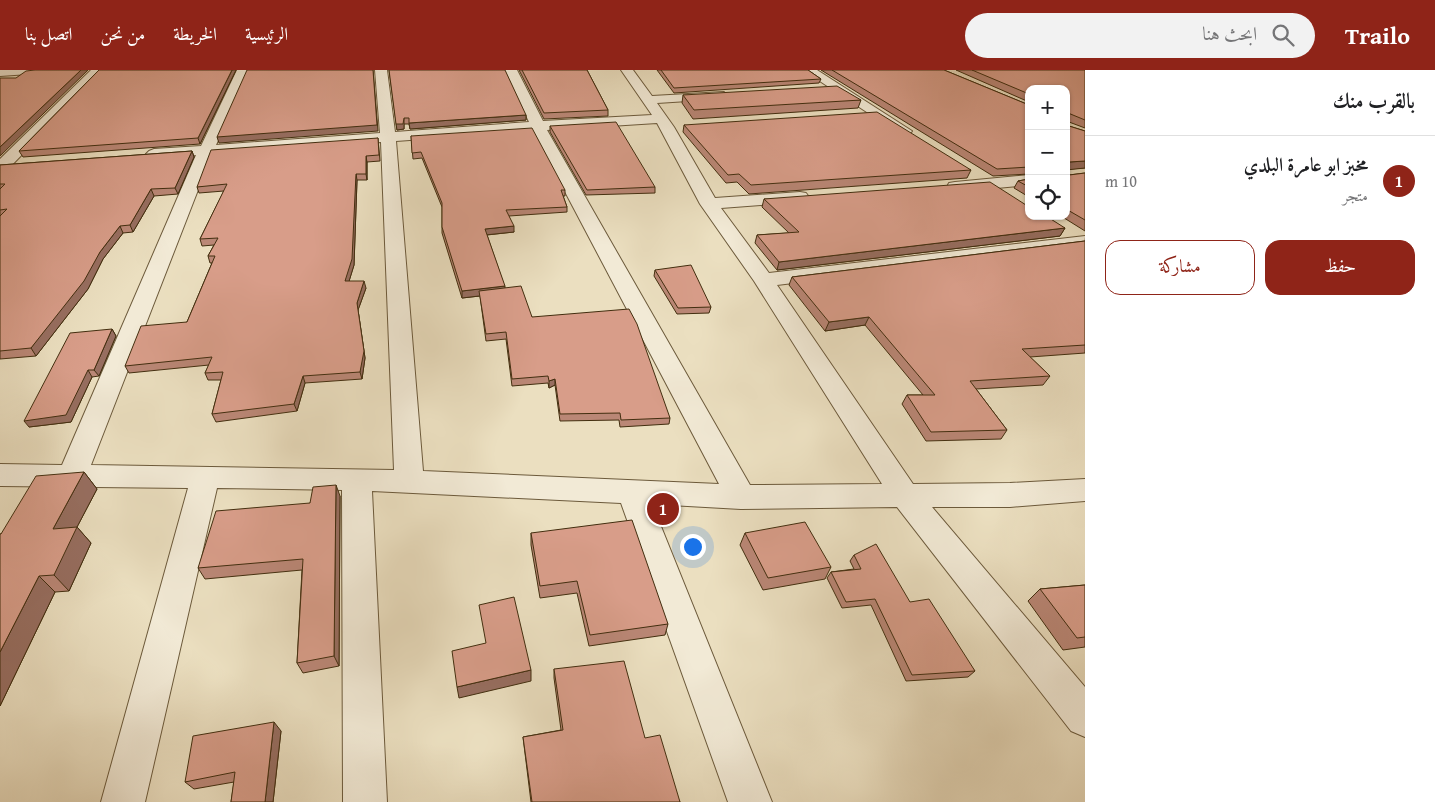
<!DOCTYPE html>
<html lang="ar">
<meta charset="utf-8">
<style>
body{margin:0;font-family:"Gentium Book Plus",Amiri,serif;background:#f2f2f2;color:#202124;direction:rtl}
.controls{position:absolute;right:15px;top:15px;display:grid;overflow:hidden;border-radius:10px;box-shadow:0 1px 4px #0004}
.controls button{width:45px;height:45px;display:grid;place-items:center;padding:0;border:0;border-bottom:1px solid #e0e0e0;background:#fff;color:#202124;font:25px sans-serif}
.you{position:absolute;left:692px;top:476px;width:18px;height:18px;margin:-12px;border:4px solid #fff;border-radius:50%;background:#1a73e8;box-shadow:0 0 0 8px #1a73e833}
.badge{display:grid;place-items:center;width:32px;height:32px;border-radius:50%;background:#8f2418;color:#fff;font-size:16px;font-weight:700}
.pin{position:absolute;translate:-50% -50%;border:2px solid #fff;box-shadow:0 1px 5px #0006}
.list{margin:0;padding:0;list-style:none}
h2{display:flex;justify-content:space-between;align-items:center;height:65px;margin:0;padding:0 20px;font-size:21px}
h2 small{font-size:16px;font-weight:400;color:#757577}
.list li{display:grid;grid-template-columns:32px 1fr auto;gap:15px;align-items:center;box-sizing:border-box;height:90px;padding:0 20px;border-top:1px solid #e0e0e0}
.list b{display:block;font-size:19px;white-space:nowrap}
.list p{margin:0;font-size:16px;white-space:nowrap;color:#757577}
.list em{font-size:16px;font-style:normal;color:#757577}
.actions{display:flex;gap:10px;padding:15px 20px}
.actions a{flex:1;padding:11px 0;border:1px solid #8f2418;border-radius:15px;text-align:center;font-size:18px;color:#8f2418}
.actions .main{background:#8f2418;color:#fff}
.icon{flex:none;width:28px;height:28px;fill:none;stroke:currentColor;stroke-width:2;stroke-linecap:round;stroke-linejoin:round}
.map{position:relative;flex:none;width:1085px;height:732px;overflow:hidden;direction:ltr}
header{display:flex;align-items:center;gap:30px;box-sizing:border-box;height:70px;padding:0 25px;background:#8f2418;color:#fff}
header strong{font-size:24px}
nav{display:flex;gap:28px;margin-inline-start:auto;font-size:18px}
.search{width:350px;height:45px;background:#f2f2f2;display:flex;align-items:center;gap:12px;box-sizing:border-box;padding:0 18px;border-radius:28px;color:#757577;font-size:19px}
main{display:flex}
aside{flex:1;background:#fff}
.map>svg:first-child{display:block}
</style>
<header>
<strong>Trailo</strong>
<div class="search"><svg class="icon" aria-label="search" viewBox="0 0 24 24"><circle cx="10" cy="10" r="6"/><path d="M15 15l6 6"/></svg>ابحث هنا</div>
<nav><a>الرئيسية</a><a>الخريطة</a><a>من نحن</a><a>اتصل بنا</a></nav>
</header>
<main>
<aside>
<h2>بالقرب منك<small></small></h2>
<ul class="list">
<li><span class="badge">1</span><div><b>مخبز ابو عامرة البلدي</b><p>متجر</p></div><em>10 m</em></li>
</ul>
<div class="actions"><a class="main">حفظ</a><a>مشاركة</a></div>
</aside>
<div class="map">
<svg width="1085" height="732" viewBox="0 0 1085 732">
<rect width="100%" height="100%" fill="#ebdfc0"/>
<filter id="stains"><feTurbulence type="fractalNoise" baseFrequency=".004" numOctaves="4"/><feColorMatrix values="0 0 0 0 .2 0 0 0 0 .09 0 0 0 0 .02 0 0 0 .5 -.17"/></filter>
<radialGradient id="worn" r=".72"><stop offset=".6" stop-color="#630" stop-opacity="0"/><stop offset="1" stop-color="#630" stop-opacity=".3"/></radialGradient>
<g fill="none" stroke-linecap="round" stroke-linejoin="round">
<!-- minor casing -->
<g stroke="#6c5a3b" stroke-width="2">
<path id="minor" d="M 0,0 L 35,0 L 29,4 L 0,6 Z
M 91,0 L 104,0 L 9,98 L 0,99 L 0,89 Z
M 237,0 L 249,0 L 216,75 L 380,63 L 375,0 L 387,0 L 395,62 L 529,52 L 505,0 L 517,0 L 543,51 L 652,45 L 621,0 L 633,0 L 652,26 L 724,22 L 725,25 L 724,28 L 719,29 L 657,33 L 674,57 L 715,128 L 800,122 L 806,123 L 809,127 L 806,131 L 800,132 L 721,138 L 769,203 L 1085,166 L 1084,177 L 777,215 L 913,414 L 1010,413 L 1085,409 L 1085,431 L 1010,437 L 932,437 L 1085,617 L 1085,667 L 1071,661 L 897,437 L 741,439 L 652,434 L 772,732 L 728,732 L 621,433 L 372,421 L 387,732 L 343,732 L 342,420 L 217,418 L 145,732 L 101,732 L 188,418 L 0,416 L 0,394 L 62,395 L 196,85 L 154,89 L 149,87 L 146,84 L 149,81 L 154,79 L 201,76 ZM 657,53 L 700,134 L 754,211 L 882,414 L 750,415 L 547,60 ZM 533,61 L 719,414 L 423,401 L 396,71 ZM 381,72 L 394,400 L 91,395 L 212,84 Z
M 803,0 L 817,0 L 912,61 L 910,64 L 900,64 Z
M 1029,105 L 1029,115 L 955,122 L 949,121 L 947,117 L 949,113 L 955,112 Z"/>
</g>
<!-- minor -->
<use href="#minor" fill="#f2ead6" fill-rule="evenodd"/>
</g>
<!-- wall -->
<path fill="#ba8776" stroke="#422e0f" d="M 99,0 L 236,0 L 200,74 L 23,87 L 19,81 Z
M 389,0 L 526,45 L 526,50 L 410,59 L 409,54 L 404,54 L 404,59 L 397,60 Z
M 519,0 L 587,0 L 608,40 L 608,46 L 544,49 Z
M 657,0 L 808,0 L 821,9 L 819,13 L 674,23 Z
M 821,0 L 944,0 L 1029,35 L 1029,104 L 993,106 Z
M 956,0 L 1085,0 L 1085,58 L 1069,52 L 1069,56 L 1085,61 L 1085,98 L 1069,99 L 1069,105 L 1085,103 L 1085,161 L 1061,146 L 1066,146 L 1066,19 L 1029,19 L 1029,32 Z
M 683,25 L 861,30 L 858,38 L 693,49 L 682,33 Z
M 684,55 L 971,100 L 967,108 L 749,124 L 737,112 L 726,113 L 683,62 Z
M 550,56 L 655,117 L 655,123 L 586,125 L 550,62 Z
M 411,66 L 565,120 L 565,126 L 563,126 L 567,137 L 567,142 L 509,146 L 514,162 L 487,165 L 505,218 L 532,247 L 670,348 L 669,354 L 620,357 L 619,350 L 560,351 L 555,315 L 549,318 L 548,313 L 512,316 L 506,269 L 486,271 L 480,226 L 462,228 L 442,163 L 442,137 L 422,88 L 413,89 Z
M 378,68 L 380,91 L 367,92 L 367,110 L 357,110 L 354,195 L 349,211 L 366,218 L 358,240 L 365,288 L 362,309 L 305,313 L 297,341 L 216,352 L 212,344 L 221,310 L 208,310 L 205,303 L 209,295 L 129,303 L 125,296 L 187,252 L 212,193 L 210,193 L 208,186 L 214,175 L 202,176 L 200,169 L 224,121 L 199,123 L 197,117 Z
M 192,81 L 194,87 L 178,124 L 154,126 L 133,162 L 123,163 L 103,189 L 88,219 L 36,286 L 0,289 L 0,95 Z
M 1029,109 L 1029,127 L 1014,118 L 1018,111 Z
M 764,129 L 1026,135 L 1029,146 L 1065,158 L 1060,166 L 777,200 L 755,173 L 757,165 L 789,163 L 762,137 Z
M 1085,171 L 1085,283 L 1030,287 L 1050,306 L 1043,315 L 976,319 L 1007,360 L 1001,369 L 926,371 L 902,334 L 907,325 L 923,325 L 865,255 L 825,261 L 789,215 L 792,207 Z
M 655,200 L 711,237 L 709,243 L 677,244 L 654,206 Z
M 112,259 L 116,266 L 99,306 L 92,307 L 71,352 L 29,357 Z
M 84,402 L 97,419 L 77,457 L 91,473 L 69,521 L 55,522 L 0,636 L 0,464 L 1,464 Z
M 340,426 L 339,596 L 303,603 L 297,593 L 302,500 L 205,509 L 198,498 L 310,433 Z
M 531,463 L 668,554 L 665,565 L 589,576 L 577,523 L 540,528 L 531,475 Z
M 745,463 L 831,497 L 825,509 L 763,520 L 740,475 Z
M 854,485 L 910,532 L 975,601 L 968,607 L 906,611 L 871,535 L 842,538 L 827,508 L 831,502 L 854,499 L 850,491 Z
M 1085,515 L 1085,577 L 1063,580 L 1028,531 L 1040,519 Z
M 554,599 L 645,668 L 680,732 L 531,732 L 523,667 L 561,660 L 554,608 Z
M 281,661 L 273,732 L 231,732 L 234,712 L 194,719 L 185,712 Z"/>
<!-- shaded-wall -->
<path fill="#976e60" stroke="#422e0f" d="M 81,0 L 88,0 L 0,86 L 0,77 Z
M 232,0 L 236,0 L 200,74 L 198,68 Z
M 373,0 L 378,61 L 219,73 L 217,67 Z
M 526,45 L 526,50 L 410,59 L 409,53 Z
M 404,48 L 404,59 L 397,60 L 396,54 Z
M 192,81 L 194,87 L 178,124 L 175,118 Z
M 366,86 L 367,92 L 367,110 L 366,104 Z
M 1085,91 L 1085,98 L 1066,100 L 1069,92 Z
M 356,104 L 357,110 L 354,195 L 347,218 L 345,211 Z
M 151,119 L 154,126 L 133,162 L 130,155 Z
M 120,156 L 123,163 L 103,189 L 88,219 L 36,286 L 31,278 L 100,182 Z
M 514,156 L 514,162 L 485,165 L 485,159 Z
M 1065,158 L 1060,166 L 777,200 L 779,192 Z
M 364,211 L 366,218 L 358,240 L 365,288 L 362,309 L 360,302 L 357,233 Z
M 505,216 L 505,223 L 462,228 L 462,221 Z
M 869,247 L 865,255 L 825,261 L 829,252 Z
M 112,259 L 116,266 L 99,306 L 94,300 Z
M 88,300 L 92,307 L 71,352 L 29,357 L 24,351 Z
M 303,306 L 305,313 L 297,341 L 294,334 Z
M 555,309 L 555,315 L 549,318 L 549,311 Z
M 84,402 L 97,419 L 77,457 L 91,473 L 69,521 L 54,505 L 53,459 Z
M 336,415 L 340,426 L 339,596 L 334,586 Z
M 39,506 L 55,522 L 0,636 L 0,582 Z
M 531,600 L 531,611 L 459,628 L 457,617 Z
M 274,652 L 281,661 L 273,732 L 265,732 Z"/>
<!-- building -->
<path fill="#d89d89" stroke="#422e0f" d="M 35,0 L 81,0 L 0,77 L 0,8 L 16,8 L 26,1 Z
M 99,0 L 232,0 L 198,68 L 19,81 Z
M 247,0 L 373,0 L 377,55 L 217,67 Z
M 389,0 L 505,0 L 526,45 L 409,53 L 409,48 L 404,48 L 403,54 L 396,54 Z
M 522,0 L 587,0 L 608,40 L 544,43 Z
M 661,0 L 808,0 L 821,9 L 674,18 Z
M 832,0 L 944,0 L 1029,35 L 1029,97 L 997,99 Z
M 972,0 L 1085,0 L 1085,50 L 1068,43 L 1069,56 L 1085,61 L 1085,91 L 1069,92 L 1069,105 L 1085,103 L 1085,150 L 1066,139 L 1066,19 L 1029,19 L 1029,24 Z
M 837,16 L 861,30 L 694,40 L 683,25 Z
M 877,42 L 971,100 L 751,115 L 739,104 L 728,105 L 684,55 Z
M 616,52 L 655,117 L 587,120 L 550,56 Z
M 532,58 L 565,120 L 561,120 L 567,137 L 506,140 L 514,156 L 485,159 L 505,216 L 462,221 L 442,157 L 442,133 L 421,82 L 412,83 L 411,66 Z
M 378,68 L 379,85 L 366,86 L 366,104 L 356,104 L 352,189 L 345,211 L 364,211 L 357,233 L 364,281 L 360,302 L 303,306 L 294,334 L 212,344 L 223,302 L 205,303 L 212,287 L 125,296 L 141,256 L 187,252 L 215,186 L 208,186 L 218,168 L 200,169 L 227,114 L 197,117 L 211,80 Z
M 192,81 L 175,118 L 151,119 L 130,155 L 120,156 L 100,182 L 84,211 L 31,278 L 0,281 L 0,146 L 7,139 L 0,140 L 0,119 L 5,114 L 0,114 L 0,95 Z
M 1029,109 L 1029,117 L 1018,111 Z
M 990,112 L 1026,135 L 1029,135 L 1029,146 L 1046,146 L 1065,158 L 779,192 L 757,165 L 799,162 L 764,129 Z
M 1085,171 L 1085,275 L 1022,279 L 1050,306 L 970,311 L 1007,360 L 931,362 L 907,325 L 935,325 L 869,247 L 829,252 L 792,207 Z
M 691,195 L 711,237 L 678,238 L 655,200 Z
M 521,216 L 532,247 L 629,239 L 637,254 L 670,348 L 621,350 L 620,343 L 560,344 L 555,309 L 549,311 L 548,306 L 512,309 L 506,262 L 486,264 L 479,221 Z
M 112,259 L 94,300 L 88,300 L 66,345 L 24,351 L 70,263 Z
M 84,402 L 53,459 L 77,457 L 54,505 L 39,506 L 0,582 L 0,464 L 1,464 L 36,406 Z
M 336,415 L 334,586 L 297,593 L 303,489 L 198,498 L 216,441 L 310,433 L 313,417 Z
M 632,450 L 668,554 L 590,565 L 577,511 L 540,516 L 531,463 Z
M 805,452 L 831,497 L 768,508 L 745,463 Z
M 876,474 L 910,532 L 929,529 L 975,601 L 912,605 L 875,529 L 846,532 L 831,502 L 861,499 L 854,485 Z
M 1085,515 L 1085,567 L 1077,568 L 1040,519 Z
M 514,527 L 531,600 L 457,617 L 452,581 L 486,573 L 479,535 Z
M 624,591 L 645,668 L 660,665 L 680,732 L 532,732 L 523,667 L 563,660 L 554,599 Z
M 274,652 L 265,732 L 231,732 L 235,702 L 185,712 L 193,666 Z"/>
<rect width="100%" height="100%" filter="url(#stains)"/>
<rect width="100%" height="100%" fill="url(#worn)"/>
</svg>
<div class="controls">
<button>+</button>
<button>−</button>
<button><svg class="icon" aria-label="locate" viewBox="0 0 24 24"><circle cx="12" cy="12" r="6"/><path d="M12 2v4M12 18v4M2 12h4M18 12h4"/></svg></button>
</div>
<div class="you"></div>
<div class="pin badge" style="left:663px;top:439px">1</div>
</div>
</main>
